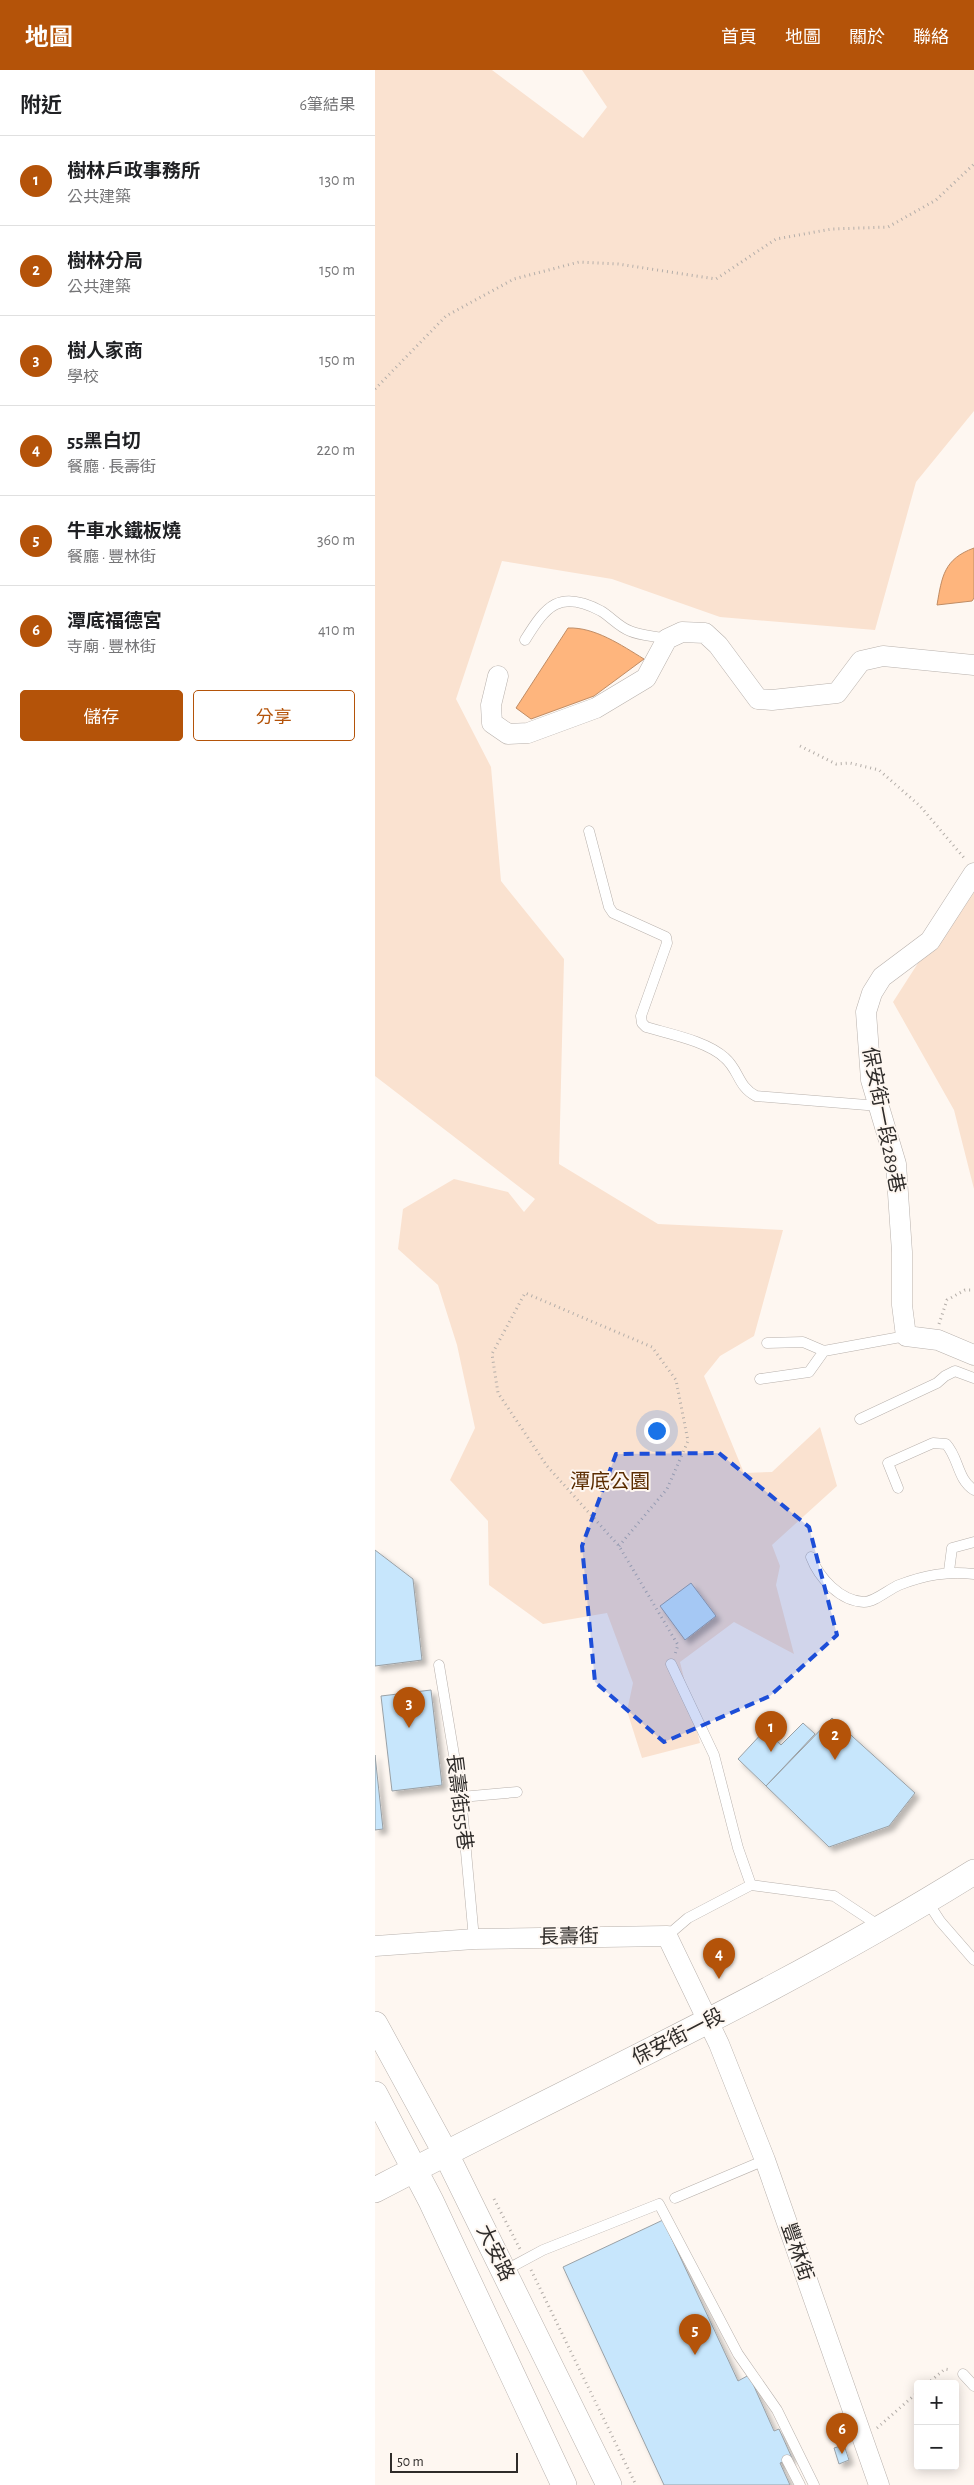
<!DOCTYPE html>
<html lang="zh-TW">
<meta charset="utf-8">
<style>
body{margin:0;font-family:"Alegreya Sans","Noto Sans TC",sans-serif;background:#f6f6f6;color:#202124}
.controls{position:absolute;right:15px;bottom:15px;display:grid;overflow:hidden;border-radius:5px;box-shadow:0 2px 12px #0003}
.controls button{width:45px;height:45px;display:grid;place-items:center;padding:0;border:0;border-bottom:1px solid #e0e0e0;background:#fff;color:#202124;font:25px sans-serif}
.scale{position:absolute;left:15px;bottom:12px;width:128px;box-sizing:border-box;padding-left:5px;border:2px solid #2f2c2a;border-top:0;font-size:14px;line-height:18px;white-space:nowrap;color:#2f2c2a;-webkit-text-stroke:4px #fef7f1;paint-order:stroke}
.you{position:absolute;left:281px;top:1360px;width:18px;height:18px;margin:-12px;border:4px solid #fff;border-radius:50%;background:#1a73e8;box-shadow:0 0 0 8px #1a73e833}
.badge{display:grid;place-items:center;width:32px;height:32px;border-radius:50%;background:#b45309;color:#fff;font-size:16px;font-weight:700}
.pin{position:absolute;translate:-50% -41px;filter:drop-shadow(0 1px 2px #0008)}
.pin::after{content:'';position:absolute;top:26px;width:18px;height:15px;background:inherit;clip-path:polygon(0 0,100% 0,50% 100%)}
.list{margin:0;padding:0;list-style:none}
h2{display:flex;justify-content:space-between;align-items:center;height:65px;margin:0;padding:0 20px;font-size:21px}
h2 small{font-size:16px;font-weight:400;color:#757577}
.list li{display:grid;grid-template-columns:32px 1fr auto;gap:15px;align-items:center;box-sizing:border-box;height:90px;padding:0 20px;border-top:1px solid #e0e0e0}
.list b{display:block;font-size:19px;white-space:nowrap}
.list p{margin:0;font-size:16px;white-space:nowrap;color:#757577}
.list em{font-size:16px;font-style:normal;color:#757577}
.actions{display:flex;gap:10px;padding:15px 20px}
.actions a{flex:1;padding:11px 0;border:1px solid #b45309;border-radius:5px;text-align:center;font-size:18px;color:#b45309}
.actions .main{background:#b45309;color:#fff}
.map{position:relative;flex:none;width:599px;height:2415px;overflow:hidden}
header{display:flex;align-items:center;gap:30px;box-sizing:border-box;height:70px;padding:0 25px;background:#b45309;color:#fff}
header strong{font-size:24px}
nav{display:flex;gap:28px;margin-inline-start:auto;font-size:18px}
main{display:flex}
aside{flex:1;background:#fff}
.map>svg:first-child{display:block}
</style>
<header>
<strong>地圖</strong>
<nav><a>首頁</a><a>地圖</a><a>關於</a><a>聯絡</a></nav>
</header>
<main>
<aside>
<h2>附近<small>6筆結果</small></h2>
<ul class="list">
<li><span class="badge">1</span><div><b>樹林戶政事務所</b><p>公共建築</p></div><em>130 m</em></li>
<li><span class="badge">2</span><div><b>樹林分局</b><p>公共建築</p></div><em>150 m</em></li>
<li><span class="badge">3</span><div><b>樹人家商</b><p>學校</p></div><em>150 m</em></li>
<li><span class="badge">4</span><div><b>55黑白切</b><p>餐廳 · 長壽街</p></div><em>220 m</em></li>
<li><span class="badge">5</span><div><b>牛車水鐵板燒</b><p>餐廳 · 豐林街</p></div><em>360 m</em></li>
<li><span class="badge">6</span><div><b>潭底福德宮</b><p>寺廟 · 豐林街</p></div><em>410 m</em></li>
</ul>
<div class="actions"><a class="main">儲存</a><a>分享</a></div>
</aside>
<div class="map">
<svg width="599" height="2415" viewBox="0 0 599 2415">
<defs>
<filter id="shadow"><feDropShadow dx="4.5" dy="4.5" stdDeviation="2.5" flood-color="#0004"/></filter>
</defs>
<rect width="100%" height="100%" fill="#fef7f1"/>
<!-- green -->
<path fill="#fae2d0" d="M 0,0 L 117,0 L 208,68 L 232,37 L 207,0 L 599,0 L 599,341 L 541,412 L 500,560 L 345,547 L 237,509 L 127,491 L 81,629 L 116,697 L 126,811 L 189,889 L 184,1094 L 283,1154 L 408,1160 L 379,1266 L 345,1286 L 329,1306 L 369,1403 L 397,1402 L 445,1357 L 462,1416 L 397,1475 L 405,1496 L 401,1515 L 419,1584 L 359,1552 L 305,1592 L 325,1673 L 267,1688 L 252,1641 L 258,1613 L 232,1543 L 168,1554 L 114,1515 L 113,1451 L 75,1410 L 100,1358 L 82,1275 L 63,1215 L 23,1179 L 28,1139 L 79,1109 L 133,1122 L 149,1142 L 160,1129 L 0,1006 Z
M 599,806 L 599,1119 L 579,1040 L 518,932 Z"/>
<!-- water -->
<path fill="#feb57d" stroke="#c08c64" d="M 599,478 L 599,528 L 597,531 L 562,535 C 567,506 569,489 599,478 Z
M 193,558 C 220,557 246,575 269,589 L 219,626 L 156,649 L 141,638 Z"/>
<!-- building -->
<path fill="#c7e6fc" stroke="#9aa1a6" filter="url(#shadow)" d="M 0,1480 L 38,1509 L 47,1590 L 0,1596 Z
M 316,1513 L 341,1546 L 310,1570 L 285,1536 Z
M 56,1620 L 67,1715 L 17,1721 L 6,1626 Z
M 457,1648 L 540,1723 L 514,1756 L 454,1777 L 391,1716 Z
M 428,1653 L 440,1664 L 391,1716 L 363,1689 L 390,1660 L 406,1675 Z
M 0,1685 L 8,1759 L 0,1760 Z
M 288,2150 L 363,2311 L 374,2305 L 399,2361 L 404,2359 L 417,2388 L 405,2393 L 415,2415 L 289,2415 L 188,2197 Z
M 469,2375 L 474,2390 L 464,2394 L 459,2378 Z"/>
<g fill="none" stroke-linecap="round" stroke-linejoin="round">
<!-- service casing -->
<g stroke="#b8b1ac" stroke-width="11">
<path id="service" d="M 150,570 C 171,536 184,519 226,541 C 236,547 244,557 255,561 C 266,566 281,566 292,569
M 214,761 L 234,837 L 238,843 L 291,867 L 292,873 L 266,946 L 267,953 L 271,957 C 294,964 332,971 350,988 C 364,1000 363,1017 381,1026 L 504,1036
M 392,1273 L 428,1272 L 449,1281
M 385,1309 L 434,1302 L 449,1281 L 531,1266
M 485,1349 L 562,1313 L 570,1306 L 580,1301 L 599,1308
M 523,1418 L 513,1393 L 558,1373 L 571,1374 C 584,1388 582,1409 599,1420
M 436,1487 C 444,1508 465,1531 489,1532 C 500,1532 514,1519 524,1515 C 550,1505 572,1501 599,1504
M 574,1501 L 577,1478 L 599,1472
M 296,1594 L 339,1685 L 363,1778 L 376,1815
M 64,1595 L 86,1727 L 99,1869
M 86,1727 L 142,1722
M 552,1831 L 565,1851 L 599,1890
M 292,1866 L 313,1848 L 376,1815 L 459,1826 L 506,1857
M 300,2128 L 390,2090
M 129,2201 L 168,2180 L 284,2134 L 363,2284 L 402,2340 L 439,2415
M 588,2304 L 599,2316
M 412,2390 L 425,2415"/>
</g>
<!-- minor casing -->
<g stroke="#b8b1ac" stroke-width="21">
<path id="minor" d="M 123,606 L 116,635 L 117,653 L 133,664 L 153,663 L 221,638 L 271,608 L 292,569 L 307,562 L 330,563 L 343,575 L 383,629 L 397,630 L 462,623 L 486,591 L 508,586 L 599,595
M 599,803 L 555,871 L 507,907 L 497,923 L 491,942 L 496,1010 L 521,1094 L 527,1182 L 527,1235 L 531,1266 L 563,1270 L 599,1285
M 0,1876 L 99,1869 L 292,1866 L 344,1974 L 390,2090 L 504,2415"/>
</g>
<!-- tertiary casing -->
<g stroke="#b8b1ac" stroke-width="26">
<path id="tertiary" d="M 0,1954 L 71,2084 L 234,2415
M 0,2024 L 56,2131 L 189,2415
M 0,2120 C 200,2015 407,1922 599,1802"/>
</g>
<!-- path -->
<path stroke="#b4aea9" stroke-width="3" stroke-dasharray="1 4" stroke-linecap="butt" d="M 0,319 L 71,246 L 139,209 L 204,192 L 243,194 L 341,209 L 401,169 L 457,159 L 513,157 L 561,130 L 599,94
M 425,676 L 461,694 L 475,693 L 504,700 L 545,736 L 590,789
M 564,1254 L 572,1230 L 590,1220 L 599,1220
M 244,1476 L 292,1419 L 313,1371 L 301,1310 L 277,1277 L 150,1223 L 117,1284 L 123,1323 L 172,1396 L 244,1476 L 303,1575 L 300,1584
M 119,2129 L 145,2179
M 156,2200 L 261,2415
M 552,2314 L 570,2299 L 576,2300
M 502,2358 L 543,2322"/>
<!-- service -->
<use href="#service" stroke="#fff" stroke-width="10"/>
<!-- minor -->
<use href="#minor" stroke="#fff" stroke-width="20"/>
<!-- tertiary -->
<use href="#tertiary" stroke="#fff" stroke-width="25"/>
</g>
<!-- marked area -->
<path fill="#1d4ed8" fill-opacity="0.2" stroke="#1d4ed8" stroke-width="4" stroke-dasharray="10 6" stroke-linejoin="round" d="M 344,1383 L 434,1457 L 462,1565 L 395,1626 L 289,1672 L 220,1612 L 207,1476 L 241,1384 Z"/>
<g text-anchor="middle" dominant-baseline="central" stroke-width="4" stroke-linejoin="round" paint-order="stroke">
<!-- street labels -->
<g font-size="20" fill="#2f2c2a" stroke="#fef7f1">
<text transform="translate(508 1050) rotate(79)">保安街一段289巷</text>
<text transform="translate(84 1732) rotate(83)">長壽街55巷</text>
<text transform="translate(194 1867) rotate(-1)">長壽街</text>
<text transform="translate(303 1967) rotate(-27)">保安街一段</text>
<text transform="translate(422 2182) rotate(71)">豐林街</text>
<text transform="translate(120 2183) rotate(64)">大安路</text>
</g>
<!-- park labels -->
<g font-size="20" fill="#5b2d00" stroke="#fef7f1">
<text x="235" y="1412">潭底公園</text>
</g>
</g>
</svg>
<div class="controls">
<button>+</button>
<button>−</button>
</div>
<div class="scale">50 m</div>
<div class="you"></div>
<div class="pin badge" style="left:396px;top:1682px">1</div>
<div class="pin badge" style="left:460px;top:1690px">2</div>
<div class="pin badge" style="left:34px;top:1658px">3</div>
<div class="pin badge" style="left:344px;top:1909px">4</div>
<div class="pin badge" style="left:320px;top:2285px">5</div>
<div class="pin badge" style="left:467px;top:2384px">6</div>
</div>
</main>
